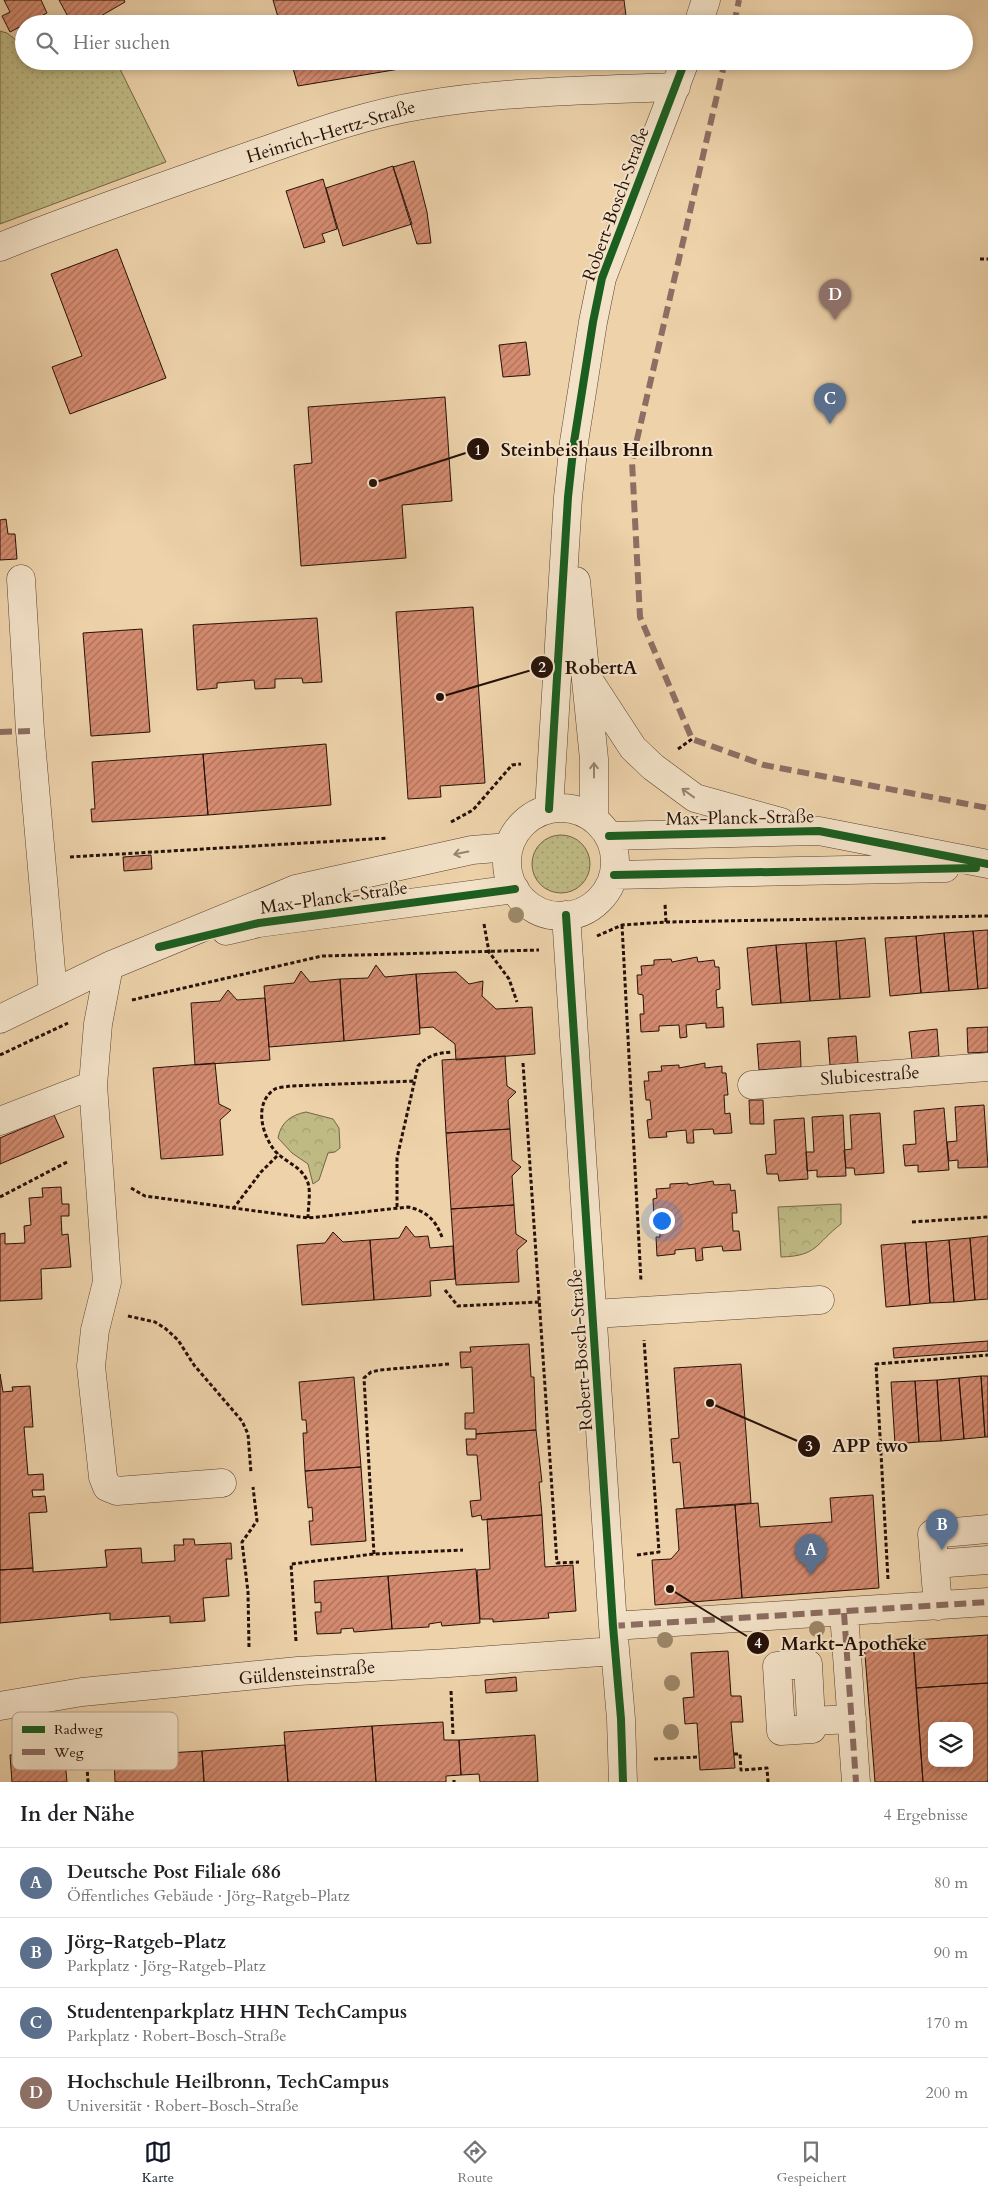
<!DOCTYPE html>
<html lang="de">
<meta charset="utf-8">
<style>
body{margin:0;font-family:Cardo,serif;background:#f2f2f2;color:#202124}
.controls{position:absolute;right:15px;bottom:15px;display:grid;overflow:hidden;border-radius:10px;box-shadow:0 2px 8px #0003}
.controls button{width:45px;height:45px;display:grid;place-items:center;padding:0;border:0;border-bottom:1px solid #e0e0e0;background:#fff;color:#202124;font:25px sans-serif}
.you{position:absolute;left:661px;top:1220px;width:18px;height:18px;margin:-12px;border:4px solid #fff;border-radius:50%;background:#1a73e8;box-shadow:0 0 0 8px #1a73e833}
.badge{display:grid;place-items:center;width:32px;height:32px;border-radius:50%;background:#111827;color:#fff;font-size:16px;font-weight:700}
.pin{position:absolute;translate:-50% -41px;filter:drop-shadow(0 1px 2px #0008)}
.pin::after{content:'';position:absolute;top:26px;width:18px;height:15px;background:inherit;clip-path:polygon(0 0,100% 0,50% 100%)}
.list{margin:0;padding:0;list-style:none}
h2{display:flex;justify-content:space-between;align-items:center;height:65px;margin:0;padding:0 20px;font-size:21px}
h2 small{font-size:16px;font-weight:400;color:#757577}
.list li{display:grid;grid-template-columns:32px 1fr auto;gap:15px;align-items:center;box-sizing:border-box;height:70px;padding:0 20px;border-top:1px solid #e0e0e0}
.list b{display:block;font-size:19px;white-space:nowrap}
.list p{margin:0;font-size:16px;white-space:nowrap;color:#757577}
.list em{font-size:16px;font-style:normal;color:#757577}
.icon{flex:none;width:28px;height:28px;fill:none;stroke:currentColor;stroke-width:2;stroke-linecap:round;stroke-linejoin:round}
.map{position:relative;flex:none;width:988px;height:1782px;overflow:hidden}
.search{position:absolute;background:#fff;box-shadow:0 2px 8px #0003;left:15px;right:15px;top:15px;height:55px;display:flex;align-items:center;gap:12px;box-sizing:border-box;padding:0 18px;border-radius:28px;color:#757577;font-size:19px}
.sheet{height:345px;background:#fff}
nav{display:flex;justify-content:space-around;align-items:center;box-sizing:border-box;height:70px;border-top:1px solid #e0e0e0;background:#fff;font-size:14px;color:#757577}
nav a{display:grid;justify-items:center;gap:2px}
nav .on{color:#111827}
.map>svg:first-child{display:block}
</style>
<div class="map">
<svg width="988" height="1782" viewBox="0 0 988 1782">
<defs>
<pattern id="grass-dots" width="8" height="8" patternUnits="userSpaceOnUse" patternTransform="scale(1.25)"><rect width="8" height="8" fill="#bfba84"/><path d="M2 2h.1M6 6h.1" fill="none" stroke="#a49f70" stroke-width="1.8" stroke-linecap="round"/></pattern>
<pattern id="park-crowns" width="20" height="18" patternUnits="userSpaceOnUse" patternTransform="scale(1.25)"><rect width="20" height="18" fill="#bfba84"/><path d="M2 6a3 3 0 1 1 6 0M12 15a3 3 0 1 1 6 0" fill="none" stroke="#a49f70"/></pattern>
<pattern id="building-hatch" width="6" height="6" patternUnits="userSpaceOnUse" patternTransform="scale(1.25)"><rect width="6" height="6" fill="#d48b70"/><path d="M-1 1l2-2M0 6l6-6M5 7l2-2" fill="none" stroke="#ac705a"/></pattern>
</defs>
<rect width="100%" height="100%" fill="#edd2aa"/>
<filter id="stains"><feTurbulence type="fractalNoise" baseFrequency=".004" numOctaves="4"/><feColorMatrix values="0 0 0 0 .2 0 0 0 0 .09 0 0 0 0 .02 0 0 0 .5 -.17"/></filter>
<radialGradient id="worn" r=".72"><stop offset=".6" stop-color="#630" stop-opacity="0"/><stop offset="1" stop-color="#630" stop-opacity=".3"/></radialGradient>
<!-- grass -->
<path fill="url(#grass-dots)" stroke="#726646" d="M 0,31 L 7,33 L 20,43 L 24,41 L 24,61 L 116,61 L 166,162 L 0,224 Z
M532 864a29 29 0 1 1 58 0a29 29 0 1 1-58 0Z"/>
<!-- park -->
<path fill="url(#park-crowns)" stroke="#726646" d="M 306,1112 L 333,1119 L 339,1128 L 340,1148 L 335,1152 L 328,1153 L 319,1180 L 313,1184 L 308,1164 L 292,1153 L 278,1138 C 281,1122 291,1115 306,1112 Z
M 841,1204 L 841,1224 C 815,1244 818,1256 781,1257 L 778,1207 Z"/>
<!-- building -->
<path fill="url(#building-hatch)" stroke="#261108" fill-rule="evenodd" d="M 4,0 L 41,0 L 47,13 L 10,32 L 2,16 L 10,12 Z
M 59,0 L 124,0 L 125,2 L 87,24 L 72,24 Z
M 273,0 L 624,0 L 627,24 L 280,24 Z
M 291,61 L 447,61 L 298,86 Z
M 414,161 L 427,212 L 431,243 L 417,244 L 393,167 Z
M 393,166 L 412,224 L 343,246 L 326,188 Z
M 323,179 L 337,229 L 322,234 L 325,242 L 304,248 L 286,191 Z
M 117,249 L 166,378 L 70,414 L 52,367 L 82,356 L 51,274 Z
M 526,342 L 530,375 L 503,377 L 499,345 Z
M 445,397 L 452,501 L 402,505 L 406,558 L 301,566 L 294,465 L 312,463 L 308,407 Z
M 6,519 L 8,534 L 15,534 L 17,559 L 0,560 L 0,520 Z
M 473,607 L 485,783 L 440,786 L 441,797 L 408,799 L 396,612 Z
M 317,618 L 322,682 L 303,683 L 302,678 L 275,679 L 275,688 L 255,689 L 254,680 L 217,683 L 217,688 L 197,690 L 193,625 Z
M 142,629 L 150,732 L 91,736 L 83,633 Z
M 326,744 L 331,805 L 208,815 L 203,754 Z
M 203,754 L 208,815 L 92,822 L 91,809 L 95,809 L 92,762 Z
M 151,855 L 152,869 L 124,871 L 123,857 Z
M 988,930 L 988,988 L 978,989 L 973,931 Z
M 973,931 L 978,989 L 949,991 L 944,933 Z
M 944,933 L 949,991 L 921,993 L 916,936 Z
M 916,936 L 921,993 L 890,996 L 885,938 Z
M 865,938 L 870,997 L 840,999 L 836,941 Z
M 836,941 L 840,999 L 810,1001 L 806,943 Z
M 806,943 L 810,1001 L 781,1003 L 776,945 Z
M 776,945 L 781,1003 L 752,1005 L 747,948 Z
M 697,957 L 698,962 L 714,960 L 715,967 L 719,967 L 720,989 L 716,990 L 717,1008 L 723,1007 L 724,1027 L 706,1028 L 706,1023 L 686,1025 L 687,1037 L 680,1038 L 679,1025 L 659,1026 L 659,1031 L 641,1032 L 640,1014 L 644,1014 L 643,995 L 638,994 L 637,975 L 642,975 L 641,966 L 654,965 L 654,960 L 671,959 L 672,962 Z
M 376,965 L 385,977 L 416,974 L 420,1034 L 344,1041 L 340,979 L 368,978 Z
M 301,971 L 310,982 L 340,979 L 344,1041 L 269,1047 L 264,986 L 294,983 Z
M 456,972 L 469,984 L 483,981 L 482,996 L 496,1009 L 532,1007 L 535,1054 L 456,1060 L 455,1044 L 433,1027 L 420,1028 L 416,974 Z
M 228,990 L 237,1000 L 265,998 L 270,1060 L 195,1065 L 191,1003 L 220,1001 Z
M 988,1027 L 988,1052 L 968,1053 L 967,1028 Z
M 937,1029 L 939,1056 L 912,1059 L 909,1032 Z
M 856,1036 L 858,1063 L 830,1065 L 828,1038 Z
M 800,1041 L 801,1067 L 759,1070 L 757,1044 Z
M 505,1056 L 507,1086 L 516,1092 L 508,1100 L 510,1129 L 446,1133 L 442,1060 Z
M 215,1063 L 219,1104 L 231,1110 L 220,1120 L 223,1155 L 161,1159 L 153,1068 Z
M 705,1063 L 705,1068 L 722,1066 L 722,1073 L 726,1073 L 728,1095 L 724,1095 L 725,1114 L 730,1113 L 732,1133 L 714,1134 L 713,1129 L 693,1130 L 694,1143 L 687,1143 L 686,1130 L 666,1132 L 667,1137 L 649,1138 L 647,1120 L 652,1119 L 650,1100 L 646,1100 L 644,1081 L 649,1081 L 648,1072 L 662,1071 L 661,1066 L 679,1065 L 679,1068 Z
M 749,1100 L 763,1100 L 764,1124 L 750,1124 Z
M 984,1105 L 988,1167 L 958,1168 L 958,1160 L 949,1161 L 947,1142 L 957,1141 L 955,1107 Z
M 944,1108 L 949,1170 L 918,1172 L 918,1165 L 905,1166 L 903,1145 L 916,1144 L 914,1111 Z
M 880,1113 L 884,1173 L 855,1175 L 854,1168 L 846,1168 L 844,1150 L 852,1149 L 850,1115 Z
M 54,1115 L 64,1137 L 0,1164 L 0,1138 Z
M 843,1115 L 846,1176 L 817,1177 L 817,1170 L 807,1171 L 806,1152 L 814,1152 L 812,1117 Z
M 804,1118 L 808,1179 L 779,1181 L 778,1174 L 767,1174 L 765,1155 L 776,1154 L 774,1120 Z
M 510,1129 L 512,1160 L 521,1167 L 512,1176 L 514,1205 L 451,1209 L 446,1133 Z
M 713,1181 L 714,1185 L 730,1184 L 731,1191 L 735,1190 L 737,1213 L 732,1213 L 733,1231 L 739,1231 L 741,1250 L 723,1251 L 722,1246 L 702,1248 L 703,1260 L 696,1261 L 695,1248 L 675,1250 L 675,1254 L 657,1256 L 656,1237 L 660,1237 L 659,1217 L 654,1218 L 653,1199 L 657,1198 L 656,1189 L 670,1188 L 670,1184 L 688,1183 L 688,1185 Z
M 61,1187 L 62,1204 L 69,1204 L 69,1216 L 61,1216 L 62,1235 L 68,1234 L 71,1267 L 41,1269 L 42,1299 L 0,1301 L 0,1234 L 5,1233 L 5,1244 L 25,1243 L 24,1226 L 31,1225 L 29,1198 L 43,1197 L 42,1188 Z
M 514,1205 L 516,1234 L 527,1241 L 517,1250 L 519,1282 L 456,1285 L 451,1209 Z
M 406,1226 L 415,1237 L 428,1236 L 430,1248 L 453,1246 L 455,1279 L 430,1281 L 431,1296 L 374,1300 L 370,1240 L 399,1238 Z
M 333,1232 L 343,1242 L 370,1240 L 374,1300 L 302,1305 L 297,1245 L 325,1243 Z
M 988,1236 L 988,1299 L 975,1300 L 970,1238 Z
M 970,1238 L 975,1300 L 954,1302 L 949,1240 Z
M 949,1240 L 954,1302 L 930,1303 L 926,1242 Z
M 926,1242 L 930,1303 L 910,1305 L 905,1243 Z
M 905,1243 L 910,1305 L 886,1307 L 881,1245 Z
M 988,1341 L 988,1351 L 894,1358 L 893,1348 Z
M 529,1344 L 531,1377 L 534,1377 L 536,1430 L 476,1434 L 476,1429 L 465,1429 L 465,1413 L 474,1413 L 472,1367 L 461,1368 L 460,1352 L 471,1352 L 470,1347 Z
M 741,1364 L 751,1503 L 684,1508 L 680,1462 L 673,1463 L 671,1439 L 679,1438 L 674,1368 Z
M 0,1374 L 3,1392 L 13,1391 L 12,1387 L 30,1386 L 33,1427 L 24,1427 L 28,1475 L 43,1474 L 44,1490 L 32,1490 L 33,1497 L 45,1496 L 47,1512 L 29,1513 L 33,1568 L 0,1570 Z
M 981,1376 L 985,1437 L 964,1439 L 959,1378 Z
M 981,1376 L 988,1376 L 988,1437 L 985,1437 Z
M 354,1377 L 361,1467 L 305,1471 L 303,1433 L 307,1433 L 306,1420 L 302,1420 L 299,1382 Z
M 959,1378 L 964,1439 L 941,1441 L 937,1380 Z
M 937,1380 L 941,1441 L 919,1442 L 915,1381 Z
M 915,1381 L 919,1442 L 895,1444 L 891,1382 Z
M 536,1430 L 542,1482 L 539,1482 L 542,1515 L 482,1520 L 481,1515 L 472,1517 L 470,1501 L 481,1500 L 477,1455 L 467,1455 L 466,1439 L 476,1439 L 476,1434 Z
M 361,1467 L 366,1541 L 311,1545 L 309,1521 L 313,1521 L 312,1507 L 308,1508 L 305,1471 Z
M 873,1495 L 879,1588 L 742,1598 L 735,1505 L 758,1503 L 760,1527 L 832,1522 L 830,1498 Z
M 735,1505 L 742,1598 L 655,1605 L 652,1560 L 671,1559 L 679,1550 L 676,1509 Z
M 542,1515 L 545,1567 L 573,1565 L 576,1611 L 548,1613 L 549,1618 L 493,1622 L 493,1619 L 480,1619 L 477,1570 L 490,1569 L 487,1519 Z
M 183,1539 L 194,1539 L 195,1545 L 231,1543 L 232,1559 L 226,1559 L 229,1596 L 203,1598 L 205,1621 L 170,1623 L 170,1616 L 110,1620 L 110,1613 L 0,1623 L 0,1570 L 33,1568 L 33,1572 L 107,1567 L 105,1550 L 141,1548 L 142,1563 L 175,1561 L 174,1545 L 184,1545 Z
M 476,1569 L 480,1623 L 442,1626 L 441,1622 L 429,1624 L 429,1627 L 392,1629 L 388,1576 Z
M 388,1576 L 392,1629 L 354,1632 L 353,1628 L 341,1629 L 341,1633 L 317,1634 L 315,1612 L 321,1612 L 321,1602 L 315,1603 L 314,1581 Z
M 988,1635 L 988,1683 L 916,1688 L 913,1640 Z
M 913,1638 L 923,1782 L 875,1782 L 864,1642 Z
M 728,1651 L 731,1696 L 741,1696 L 743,1722 L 731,1722 L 735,1768 L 700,1770 L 697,1723 L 685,1724 L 683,1698 L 694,1697 L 691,1653 Z
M 516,1677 L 517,1691 L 486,1693 L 485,1680 Z
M 988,1683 L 988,1782 L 923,1782 L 916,1688 ZM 932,1726 L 969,1726 L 969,1763 L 932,1763 Z
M 443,1722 L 444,1740 L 459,1740 L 461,1775 L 446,1776 L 446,1782 L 376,1782 L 372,1726 Z
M 372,1726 L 376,1782 L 288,1782 L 284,1732 Z
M 535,1735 L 538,1782 L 480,1782 L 479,1774 L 461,1775 L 459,1740 Z
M 285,1745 L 288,1782 L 204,1782 L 202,1751 Z
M 64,1750 L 67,1782 L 12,1782 L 10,1755 Z
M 202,1751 L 204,1782 L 115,1782 L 114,1756 Z"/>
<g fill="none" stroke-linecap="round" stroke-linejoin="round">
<!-- minor casing -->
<g stroke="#584130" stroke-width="29">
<path id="minor" d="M 698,24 L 706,0
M 0,247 C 77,216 156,189 235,161 C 296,140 359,115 423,105 C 506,91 592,90 676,87
M 21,579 L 30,731 L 53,993
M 576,581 L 594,759 L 594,818
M 588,679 L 633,748 L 653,767 L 695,798 L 781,822
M507 862a54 54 0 1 1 108 0a54 54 0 1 1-108 0Z
M 549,809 L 568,497 L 574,442 L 593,322 L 602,278 L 685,61
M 609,836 L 819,831 L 988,864
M 614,875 L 945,868
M 566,915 L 613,1626 L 621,1719 L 623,1782
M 226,931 L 259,923 L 515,889
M 109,966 L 98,1024 L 93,1085 L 107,1282 L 95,1330 L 91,1366 L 103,1477 L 107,1487 L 117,1491 L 222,1483
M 0,1019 L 109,966 L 296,889 L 472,850 L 509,847
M 752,1085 L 988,1067
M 0,1121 L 93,1085
M 594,1314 L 820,1300
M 935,1564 L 988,1560
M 938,1606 L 932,1534 L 988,1529
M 844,1613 L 856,1782
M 613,1626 L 988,1602
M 0,1706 L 82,1692 L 298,1671 L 449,1663 L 615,1651
M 811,1721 L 812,1729 L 781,1731 L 777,1666 L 808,1664 L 811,1721 L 852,1719"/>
</g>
<!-- path -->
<path stroke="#261108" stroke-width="3" stroke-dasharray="4 2.5" stroke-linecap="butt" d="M 980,259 L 988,259
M 678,749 L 692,739
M 451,822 L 473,810 L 512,765 L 521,764
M 70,857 L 388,838
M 666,922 L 988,916
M 484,924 L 489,952 L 509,979 L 517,1002
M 622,925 L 641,1281
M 597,936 L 622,925 L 666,922 L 665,904
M 132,1000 L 322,956 L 539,950
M 0,1055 L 68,1023
M 523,1063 L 557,1563 L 579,1562
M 131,1188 L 145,1196 L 308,1218 L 408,1207 C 426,1211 435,1219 442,1237
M 0,1197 L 69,1161
M 397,1207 L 397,1158 L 418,1066 C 428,1055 438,1053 452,1052
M 233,1209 L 261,1172 L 279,1154
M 308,1218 C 308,1207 311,1193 308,1183 C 302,1166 286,1163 275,1151 C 262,1135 253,1103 275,1089 C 279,1087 286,1087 290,1086 L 415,1081
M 912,1222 L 988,1217
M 445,1290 L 458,1306 L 539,1302
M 128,1316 L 155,1322 L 166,1329 L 178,1340 L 194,1365 L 242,1421 L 248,1434 L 251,1473
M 374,1554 L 364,1378 L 371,1372 L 380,1370 L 449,1364
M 637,1555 L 659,1552 L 644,1340
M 888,1579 L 876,1364 L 988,1355
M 296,1641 L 291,1564 L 374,1554 L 463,1550
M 249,1647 L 248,1592 L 242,1542 L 257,1521 L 253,1487
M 451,1691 L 453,1734
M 84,1720 L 88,1782
M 734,1754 L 740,1754 L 741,1770 L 767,1768 L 768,1782
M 654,1759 L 699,1757
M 454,1782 L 454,1780"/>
<!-- minor -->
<use href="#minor" stroke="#f3e2c8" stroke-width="28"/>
<!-- quiet -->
<path stroke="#8d6e63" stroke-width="6" stroke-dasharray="12 6" stroke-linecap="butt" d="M 734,24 L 739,0
M 725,61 L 632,461 L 640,617 L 692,739 L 764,765 L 988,808
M 0,732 L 30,731
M 844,1613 L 856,1782
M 613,1626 L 988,1602"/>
<!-- cycleway casing -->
<g stroke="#f3e2c8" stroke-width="11">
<path id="cycleway" d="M 549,809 L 568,497 L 574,442 L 593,322 L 602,278 L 685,61
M 609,836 L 819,831 L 988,864
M 614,875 L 976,868
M 566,915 L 613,1626 L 621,1719 L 623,1782
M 159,947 L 259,923 L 515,889"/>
</g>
<!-- cycleway -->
<use href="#cycleway" stroke="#1b5e20" stroke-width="8"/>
</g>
<!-- trees -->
<g fill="#9d8869">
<circle cx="516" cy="915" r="8"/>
<circle cx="817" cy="1629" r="8"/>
<circle cx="665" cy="1640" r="8"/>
<circle cx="672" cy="1683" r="8"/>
<circle cx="671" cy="1732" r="8"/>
</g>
<!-- one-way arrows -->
<defs><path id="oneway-shaft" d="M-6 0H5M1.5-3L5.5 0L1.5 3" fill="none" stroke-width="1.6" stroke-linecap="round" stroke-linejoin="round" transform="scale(1.25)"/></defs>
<g stroke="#978472">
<use href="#oneway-shaft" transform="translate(594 770) rotate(-90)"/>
<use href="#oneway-shaft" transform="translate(688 793) rotate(-144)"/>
<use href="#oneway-shaft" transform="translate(461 853) rotate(169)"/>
</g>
<g text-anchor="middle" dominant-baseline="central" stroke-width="4" stroke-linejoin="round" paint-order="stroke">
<!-- street labels -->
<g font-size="18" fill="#261108" stroke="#f3e2c8">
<text transform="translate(331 132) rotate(-17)">Heinrich-Hertz-Straße</text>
<text transform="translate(616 204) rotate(-70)">Robert-Bosch-Straße</text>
<text transform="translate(740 818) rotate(-1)">Max-Planck-Straße</text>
<text transform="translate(334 898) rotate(-8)">Max-Planck-Straße</text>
<text transform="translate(870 1076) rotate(-4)">Slubicestraße</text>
<text transform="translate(581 1350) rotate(-94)">Robert-Bosch-Straße</text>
<text transform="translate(307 1673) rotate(-5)">Güldensteinstraße</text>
</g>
</g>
<!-- legend -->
<rect x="12" y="1712" width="166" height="58" rx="8" fill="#f3e2c8" stroke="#b6a38e" stroke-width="1"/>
<rect x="22" y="1726" width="23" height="7" fill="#1b5e20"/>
<rect x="22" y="1749" width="23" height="6" fill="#8d6e63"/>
<g font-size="14" fill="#261108">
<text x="54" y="1734">Radweg</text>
<text x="54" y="1757">Weg</text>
</g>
<!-- callouts -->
<path fill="none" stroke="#261108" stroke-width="2" d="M373 483L478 449M440 697L542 667M710 1403L809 1446M670 1589L758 1643"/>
<g fill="#261108" stroke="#f3e2c8" stroke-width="2">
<circle cx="373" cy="483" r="5"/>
<circle cx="440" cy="697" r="5"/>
<circle cx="710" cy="1403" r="5"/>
<circle cx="670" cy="1589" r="5"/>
<circle cx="478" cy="449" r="12"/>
<circle cx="542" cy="667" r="12"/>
<circle cx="809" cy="1446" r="12"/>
<circle cx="758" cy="1643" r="12"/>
</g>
<g font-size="15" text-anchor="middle" font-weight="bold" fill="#fff">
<text x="478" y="455">1</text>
<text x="542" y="672">2</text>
<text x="809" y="1451">3</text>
<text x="758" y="1648">4</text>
</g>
<g font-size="19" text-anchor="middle" font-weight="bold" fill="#261108" stroke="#f3e2c8" stroke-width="4" stroke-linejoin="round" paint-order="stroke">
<text x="607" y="456">Steinbeishaus Heilbronn</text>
<text x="601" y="674">RobertA</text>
<text x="870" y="1452">APP two</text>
<text x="854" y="1650">Markt-Apotheke</text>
</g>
<rect width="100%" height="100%" filter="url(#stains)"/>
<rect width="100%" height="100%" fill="url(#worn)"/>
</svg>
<div class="controls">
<button><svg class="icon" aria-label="layers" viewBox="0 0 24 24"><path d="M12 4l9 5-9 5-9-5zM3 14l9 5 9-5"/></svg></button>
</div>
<div class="you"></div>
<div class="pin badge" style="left:811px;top:1575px;background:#5c6f8a">A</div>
<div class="pin badge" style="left:942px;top:1550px;background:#5c6f8a">B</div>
<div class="pin badge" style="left:830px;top:424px;background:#5c6f8a">C</div>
<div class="pin badge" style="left:835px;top:320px;background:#8d6e63">D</div>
<div class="search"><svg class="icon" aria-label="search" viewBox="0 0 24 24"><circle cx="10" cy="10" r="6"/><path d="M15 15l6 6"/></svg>Hier suchen</div>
</div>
<section class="sheet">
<h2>In der Nähe<small>4 Ergebnisse</small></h2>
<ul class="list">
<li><span class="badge" style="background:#5c6f8a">A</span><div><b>Deutsche Post Filiale 686</b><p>Öffentliches Gebäude · Jörg-Ratgeb-Platz</p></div><em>80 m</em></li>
<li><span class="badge" style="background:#5c6f8a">B</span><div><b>Jörg-Ratgeb-Platz</b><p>Parkplatz · Jörg-Ratgeb-Platz</p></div><em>90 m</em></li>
<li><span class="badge" style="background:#5c6f8a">C</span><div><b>Studentenparkplatz HHN TechCampus</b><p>Parkplatz · Robert-Bosch-Straße</p></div><em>170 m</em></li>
<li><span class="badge" style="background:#8d6e63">D</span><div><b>Hochschule Heilbronn, TechCampus</b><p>Universität · Robert-Bosch-Straße</p></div><em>200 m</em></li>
</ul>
</section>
<nav>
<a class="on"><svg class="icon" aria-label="map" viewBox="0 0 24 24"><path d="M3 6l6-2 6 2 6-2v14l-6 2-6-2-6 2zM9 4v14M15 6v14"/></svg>Karte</a>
<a><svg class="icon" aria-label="directions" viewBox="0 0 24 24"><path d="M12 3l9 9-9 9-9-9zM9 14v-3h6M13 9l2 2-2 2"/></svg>Route</a>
<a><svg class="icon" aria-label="saved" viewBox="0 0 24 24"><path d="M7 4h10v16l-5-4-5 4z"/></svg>Gespeichert</a>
</nav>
